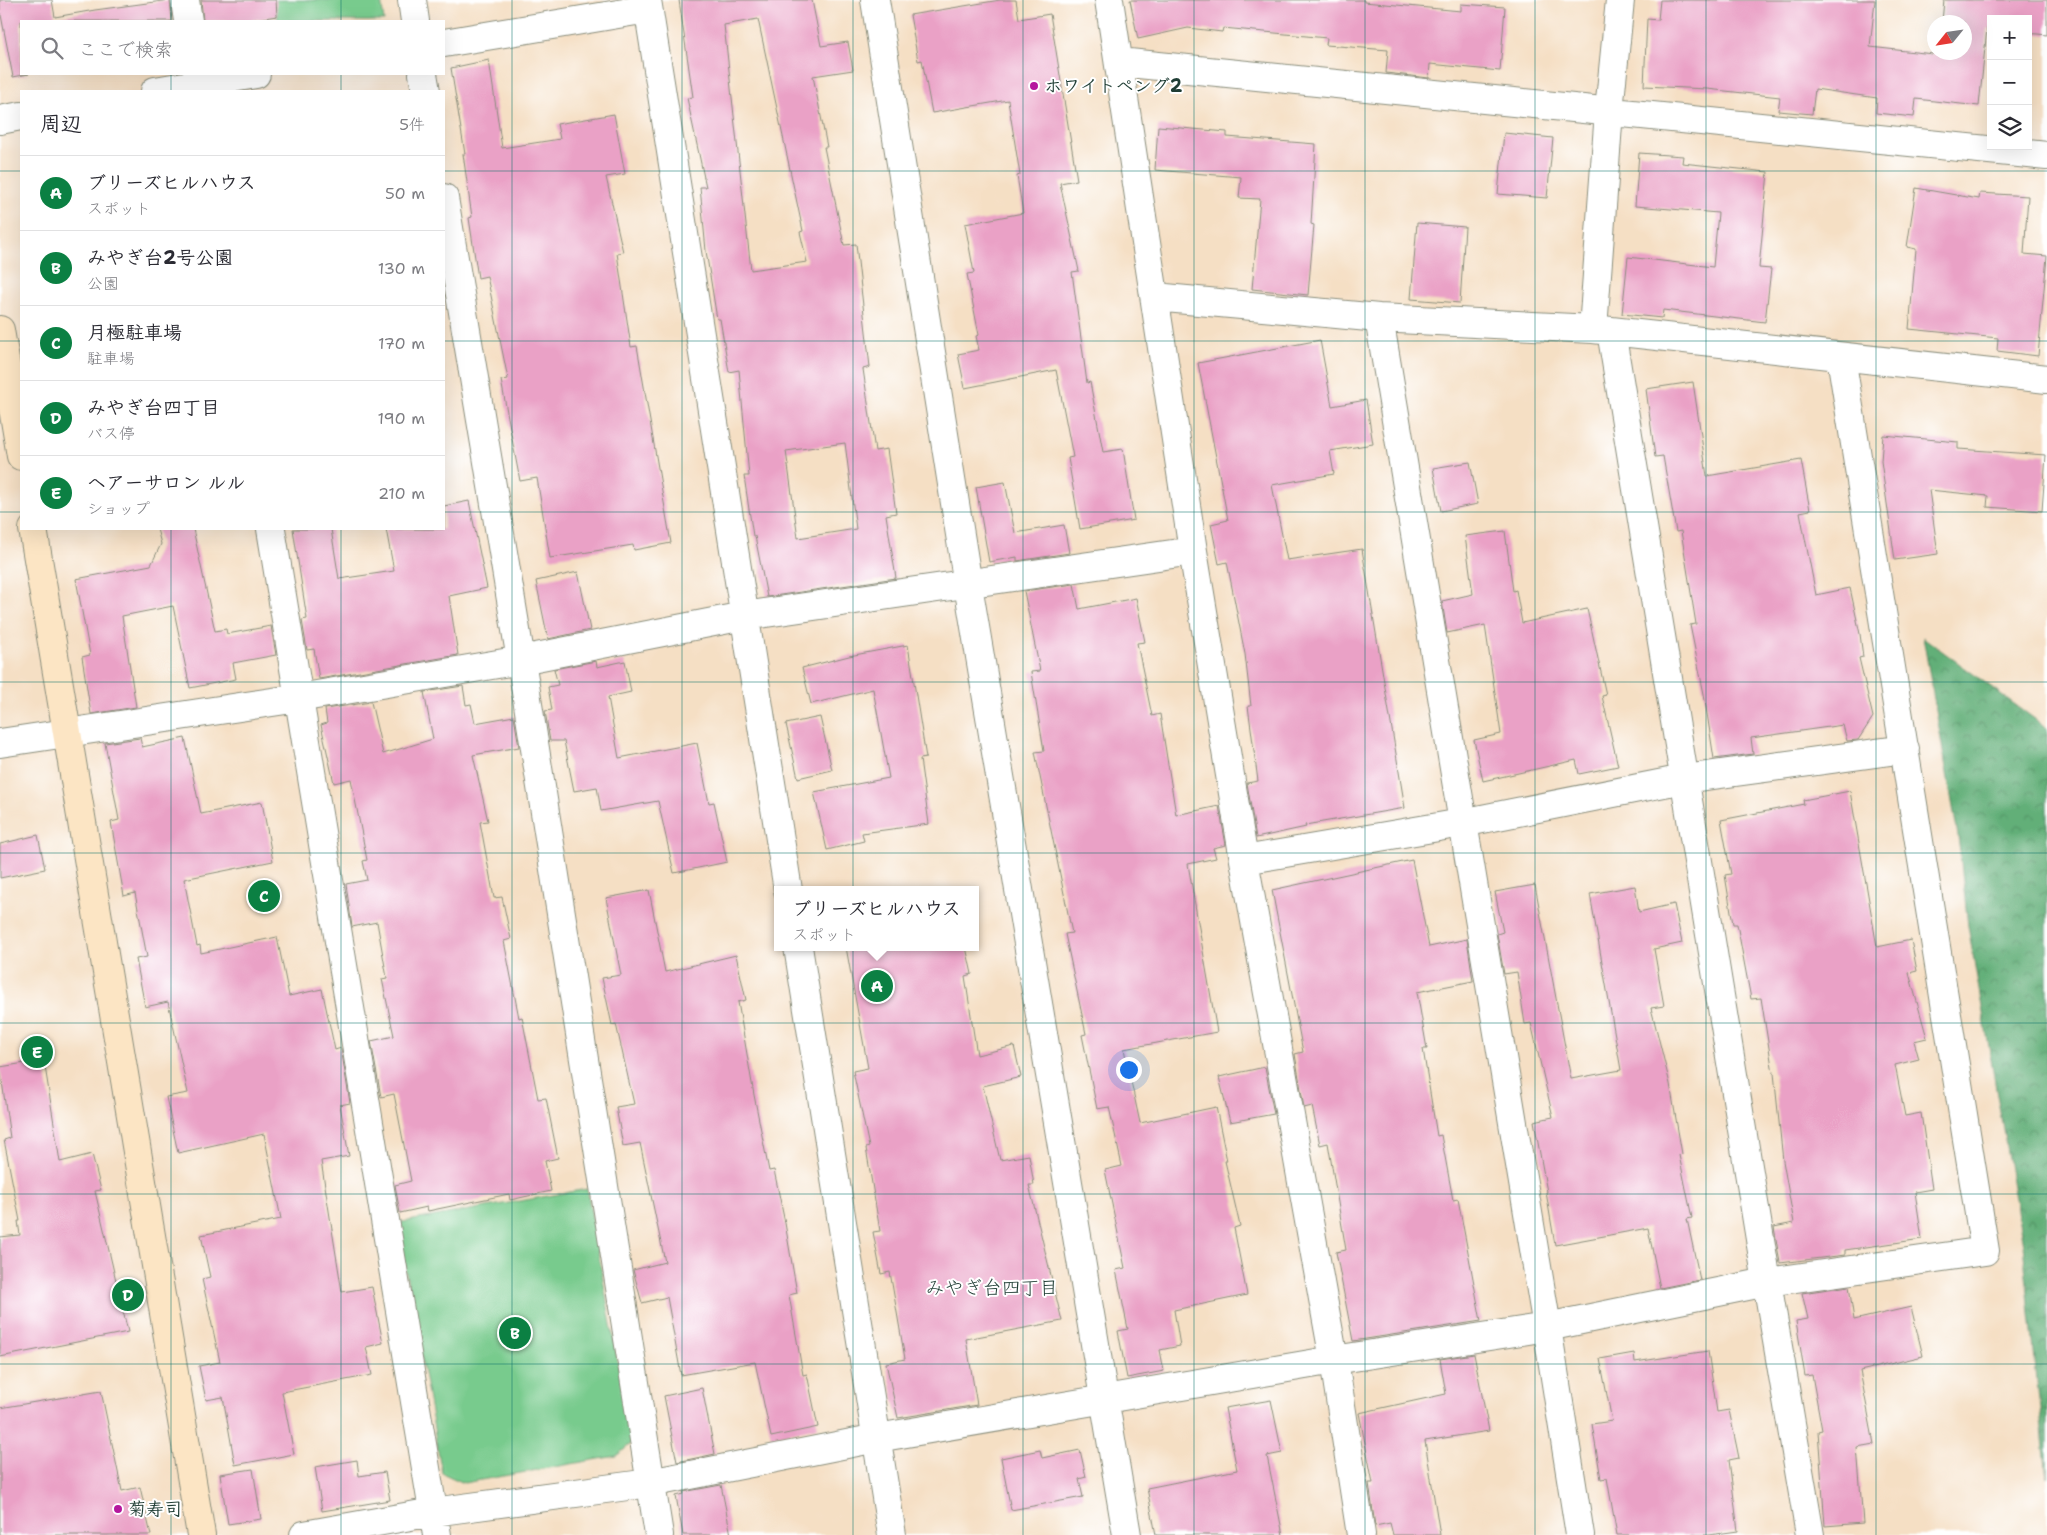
<!DOCTYPE html>
<html lang="ja">
<meta charset="utf-8">
<style>
body{margin:0;font-family:"Shantell Sans","Klee One",sans-serif;background:#f7f7f7;color:#2b2b33}
.controls{position:absolute;right:15px;top:15px;display:grid;overflow:hidden;border-radius:0px;box-shadow:0 5px 20px #0002}
.controls button{width:45px;height:45px;display:grid;place-items:center;padding:0;border:0;border-bottom:1px solid #e1e1e2;background:#fff;color:#2b2b33;font:25px sans-serif}
.compass{position:absolute;left:1927px;top:15px;width:45px;height:45px;border-radius:50%;background:#fff;box-shadow:0 5px 20px #0002;rotate:240deg}
.you{position:absolute;left:1128px;top:1069px;width:18px;height:18px;margin:-12px;border:4px solid #fff;border-radius:50%;background:#1a73e8;box-shadow:0 0 0 8px #1a73e833}
.badge{display:grid;place-items:center;width:32px;height:32px;border-radius:50%;background:#0b8043;color:#fff;font-size:16px;font-weight:700}
.pin{position:absolute;translate:-50% -50%;border:2px solid #fff;box-shadow:0 1px 5px #0006}
.popup{position:absolute;left:774px;top:886px;width:205px;height:65px;box-sizing:border-box;display:grid;place-content:center;border-radius:0px;background:#fff;filter:drop-shadow(0 1px 4px #0005);font-size:16px;white-space:nowrap;color:#7c7c81}
.popup b{font-size:19px;color:#2b2b33}
.popup::after{content:'';position:absolute;left:50%;top:100%;margin-left:-10px;border:10px solid transparent;border-top-color:#fff}
.list{margin:0;padding:0;list-style:none}
h2{display:flex;justify-content:space-between;align-items:center;height:65px;margin:0;padding:0 20px;font-size:21px}
h2 small{font-size:16px;font-weight:400;color:#7c7c81}
.list li{display:grid;grid-template-columns:32px 1fr auto;gap:15px;align-items:center;box-sizing:border-box;height:75px;padding:0 20px;border-top:1px solid #e1e1e2}
.list b{display:block;font-size:19px;white-space:nowrap}
.list p{margin:0;font-size:16px;white-space:nowrap;color:#7c7c81}
.list em{font-size:16px;font-style:normal;color:#7c7c81}
.icon{flex:none;width:28px;height:28px;fill:none;stroke:currentColor;stroke-width:2;stroke-linecap:round;stroke-linejoin:round}
.map{position:relative;flex:none;width:2047px;height:1535px;overflow:hidden}
.search{position:absolute;background:#fff;box-shadow:0 5px 20px #0002;left:20px;top:20px;width:425px;height:55px;display:flex;align-items:center;gap:12px;box-sizing:border-box;padding:0 18px;border-radius:0px;color:#7c7c81;font-size:19px}
.panel{position:absolute;background:#fff;box-shadow:0 5px 20px #0002;left:20px;top:90px;width:425px;height:440px;border-radius:0px}
.map>svg:first-child{display:block}
</style>
<div class="map">
<svg width="2047" height="1535" viewBox="0 0 2047 1535">
<defs>
<pattern id="forest-crowns" width="20" height="18" patternUnits="userSpaceOnUse" patternTransform="scale(1.25)"><rect width="20" height="18" fill="#62af78"/><path d="M2 6a3 3 0 1 1 6 0M12 15a3 3 0 1 1 6 0" fill="none" stroke="#509063"/></pattern>
</defs>
<rect width="100%" height="100%" fill="#fff"/>
<filter id="ink" filterUnits="userSpaceOnUse"><feTurbulence type="fractalNoise" baseFrequency=".02" numOctaves="2"/><feDisplacementMap in="SourceGraphic" scale="10" xChannelSelector="R" yChannelSelector="G"/><feConvolveMatrix kernelMatrix="1 2 1 2 8 2 1 2 1" color-interpolation-filters="sRGB"/></filter>
<filter id="wash" filterUnits="userSpaceOnUse"><feTurbulence type="fractalNoise" baseFrequency=".0096" numOctaves="4" result="noise"/><feDisplacementMap in="SourceGraphic" scale="20" xChannelSelector="R" yChannelSelector="G"/><feGaussianBlur stdDeviation="1.12" result="paint"/><feColorMatrix in="noise" values="0 0 0 0 0 0 0 0 0 0 0 0 0 0 0 0 0 1.4 0 .05"/><feComposite in="paint" operator="in"/></filter>
<g filter="url(#wash)">
<rect width="100%" height="100%" fill="#f5dfc4"/>
<!-- green -->
<path fill="#78cb8d" stroke="#4c8460" d="M 274,0 L 381,0 L 384,21 L 278,21 Z
M 587,1189 L 632,1443 L 616,1456 L 464,1483 L 442,1473 L 397,1223 Z"/>
<!-- forest -->
<path fill="url(#forest-crowns)" stroke="#407656" d="M 1923,637 L 2047,728 L 2047,1477 L 2023,1245 L 1968,926 L 1958,836 Z"/>
<g id="blocks">
<!-- building -->
<path fill="#eaa1c6" fill-rule="evenodd" d="M 0,0 L 52,0 L 55,17 L 95,10 L 170,0 L 172,21 L 21,21 L 21,74 L 29,74 L 13,77 L 0,10 Z
M 201,0 L 276,0 L 277,16 L 245,21 L 203,21 Z
M 679,0 L 812,0 L 821,46 L 848,42 L 853,70 L 813,76 L 827,147 L 824,147 L 844,245 L 856,244 L 870,367 L 863,369 L 875,451 L 887,449 L 896,513 L 886,515 L 896,578 L 767,597 L 755,536 L 753,536 L 744,476 L 749,476 L 739,370 L 729,372 L 720,319 L 717,319 L 706,251 L 700,187 L 706,187 L 687,98 L 693,97 ZM 758,19 L 803,231 L 800,232 L 807,262 L 751,270 L 724,25 ZM 845,443 L 856,529 L 798,538 L 786,451 Z
M 1000,0 L 1016,0 L 1019,19 L 1050,14 L 1077,180 L 1060,183 L 1079,271 L 1072,272 L 1087,383 L 1090,382 L 1103,452 L 1123,449 L 1134,520 L 1080,529 L 1068,458 L 1073,457 L 1056,370 L 965,388 L 958,354 L 979,350 L 976,336 L 979,335 L 967,274 L 974,273 L 965,224 L 1023,213 L 1017,176 L 1020,175 L 1008,100 L 932,113 L 922,60 L 918,61 L 910,15 Z
M 1130,0 L 1364,0 L 1364,2 L 1461,11 L 1461,4 L 1505,7 L 1500,71 L 1430,64 L 1429,78 L 1386,73 L 1388,50 L 1326,45 L 1327,38 L 1223,28 L 1222,32 L 1188,28 L 1138,39 Z
M 1660,0 L 1875,0 L 1870,47 L 1933,54 L 1933,49 L 1934,52 L 1964,52 L 1964,22 L 1942,22 L 1944,0 L 2047,0 L 2047,35 L 2028,33 L 2028,19 L 1991,19 L 1991,29 L 1987,28 L 1979,106 L 1916,99 L 1914,117 L 1876,113 L 1877,98 L 1815,89 L 1812,114 L 1778,111 L 1780,97 L 1707,89 L 1644,86 L 1647,19 L 1658,20 Z
M 489,60 L 502,148 L 560,139 L 557,124 L 614,114 L 625,174 L 606,177 L 623,252 L 617,253 L 631,347 L 637,346 L 671,543 L 634,550 L 633,545 L 550,558 L 537,478 L 520,481 L 501,380 L 508,379 L 487,276 L 478,278 L 469,218 L 472,217 L 463,154 L 465,154 L 451,68 Z
M 1158,126 L 1227,132 L 1227,137 L 1316,144 L 1311,224 L 1314,225 L 1308,295 L 1252,289 L 1260,199 L 1239,198 L 1241,177 L 1155,170 Z
M 1504,133 L 1553,138 L 1547,198 L 1498,194 Z
M 1639,153 L 1683,156 L 1682,163 L 1768,172 L 1759,268 L 1771,269 L 1765,322 L 1663,310 L 1662,318 L 1622,314 L 1628,257 L 1713,267 L 1718,213 L 1635,206 Z
M 1916,188 L 1979,199 L 1980,193 L 2028,196 L 2024,254 L 2047,256 L 2038,356 L 1997,351 L 1998,338 L 1909,329 L 1916,249 L 1907,247 Z
M 1417,223 L 1465,227 L 1460,303 L 1411,299 Z
M 1320,340 L 1332,406 L 1366,400 L 1373,444 L 1330,451 L 1334,474 L 1272,485 L 1287,560 L 1362,549 L 1405,808 L 1305,825 L 1306,827 L 1256,838 L 1247,783 L 1258,781 L 1248,706 L 1251,706 L 1245,654 L 1227,562 L 1219,564 L 1211,524 L 1228,520 L 1198,363 Z
M 1693,382 L 1707,476 L 1801,460 L 1810,510 L 1800,512 L 1816,595 L 1850,588 L 1860,634 L 1863,657 L 1859,658 L 1873,717 L 1858,740 L 1847,741 L 1843,725 L 1751,738 L 1753,754 L 1714,759 L 1704,694 L 1690,625 L 1696,624 L 1681,531 L 1676,532 L 1663,456 L 1655,457 L 1646,389 Z
M 1883,435 L 1958,442 L 1958,449 L 2046,455 L 2042,511 L 1987,507 L 1988,496 L 1929,490 L 1938,554 L 1895,560 L 1881,461 Z
M 1470,462 L 1478,504 L 1441,511 L 1433,468 Z
M 1005,482 L 1015,533 L 1064,525 L 1069,553 L 1017,561 L 1017,557 L 989,562 L 976,487 Z
M 469,501 L 487,588 L 449,596 L 458,655 L 319,679 L 314,649 L 307,650 L 302,620 L 307,619 L 293,529 L 331,529 L 339,579 L 394,571 L 386,529 L 444,529 L 444,506 Z
M 157,529 L 193,529 L 215,631 L 226,629 L 227,634 L 271,626 L 276,655 L 233,663 L 236,679 L 190,688 L 173,606 L 122,616 L 136,707 L 91,714 L 82,657 L 90,655 L 76,579 L 151,565 L 161,544 Z
M 1505,531 L 1513,591 L 1516,590 L 1522,623 L 1587,609 L 1606,695 L 1602,696 L 1618,766 L 1579,774 L 1576,760 L 1483,781 L 1474,740 L 1501,734 L 1485,625 L 1447,633 L 1442,601 L 1473,594 L 1465,536 Z
M 578,572 L 590,630 L 548,639 L 536,581 Z
M 1074,584 L 1079,609 L 1136,598 L 1145,642 L 1137,643 L 1152,716 L 1160,714 L 1176,815 L 1219,806 L 1226,845 L 1213,848 L 1216,858 L 1188,864 L 1217,1032 L 1124,1049 L 1140,1123 L 1216,1107 L 1227,1161 L 1225,1161 L 1240,1226 L 1234,1228 L 1247,1295 L 1174,1310 L 1180,1346 L 1160,1350 L 1164,1371 L 1127,1378 L 1118,1331 L 1128,1329 L 1116,1270 L 1125,1268 L 1105,1170 L 1122,1166 L 1109,1107 L 1097,1109 L 1082,1035 L 1086,1034 L 1065,934 L 1072,933 L 1035,752 L 1044,751 L 1031,672 L 1040,671 L 1024,591 Z
M 908,645 L 926,758 L 920,759 L 929,824 L 862,833 L 864,841 L 827,850 L 814,792 L 889,778 L 873,689 L 811,704 L 802,668 L 849,656 Z
M 596,661 L 597,667 L 625,661 L 631,692 L 608,697 L 619,758 L 697,743 L 709,803 L 714,802 L 727,862 L 674,873 L 658,801 L 601,811 L 597,787 L 574,791 L 564,741 L 550,741 L 545,711 L 552,710 L 548,687 L 558,685 L 554,669 Z
M 463,686 L 466,705 L 471,704 L 475,723 L 514,716 L 519,747 L 473,755 L 488,821 L 480,822 L 494,898 L 502,897 L 511,939 L 504,941 L 519,1018 L 522,1017 L 538,1099 L 546,1098 L 558,1158 L 545,1161 L 551,1191 L 510,1200 L 509,1194 L 428,1211 L 427,1207 L 400,1213 L 395,1185 L 411,1181 L 394,1094 L 381,1097 L 371,1041 L 394,1036 L 382,979 L 387,978 L 377,922 L 352,927 L 346,884 L 367,880 L 363,861 L 367,860 L 351,779 L 334,783 L 321,725 L 327,723 L 325,709 L 371,702 L 383,754 L 433,739 L 424,692 Z
M 820,717 L 832,770 L 798,778 L 786,724 Z
M 140,738 L 142,747 L 185,738 L 201,814 L 262,802 L 273,861 L 184,879 L 197,946 L 200,945 L 201,953 L 277,937 L 289,996 L 322,989 L 335,1050 L 341,1048 L 350,1103 L 340,1105 L 349,1156 L 321,1161 L 342,1292 L 372,1287 L 383,1343 L 366,1347 L 372,1375 L 282,1392 L 294,1454 L 235,1465 L 223,1397 L 206,1400 L 199,1366 L 220,1362 L 202,1279 L 210,1277 L 201,1235 L 281,1219 L 264,1134 L 178,1153 L 166,1097 L 188,1093 L 168,1002 L 145,1007 L 136,959 L 147,957 L 135,893 L 124,896 L 111,822 L 119,820 L 105,743 Z
M 1850,791 L 1877,947 L 1911,940 L 1917,971 L 1909,973 L 1927,1038 L 1914,1041 L 1919,1059 L 1895,1065 L 1905,1116 L 1921,1113 L 1932,1189 L 1915,1192 L 1922,1239 L 1845,1250 L 1845,1255 L 1780,1263 L 1774,1227 L 1794,1223 L 1783,1161 L 1774,1073 L 1773,1073 L 1761,998 L 1751,999 L 1737,924 L 1733,924 L 1725,875 L 1731,874 L 1721,820 L 1804,804 L 1803,800 Z
M 38,835 L 45,869 L 0,878 L 0,844 Z
M 1412,860 L 1429,947 L 1467,939 L 1473,981 L 1417,992 L 1427,1049 L 1423,1049 L 1437,1136 L 1441,1135 L 1453,1200 L 1458,1199 L 1481,1321 L 1353,1341 L 1336,1252 L 1346,1250 L 1328,1143 L 1320,1145 L 1312,1106 L 1304,1108 L 1295,1054 L 1303,1052 L 1272,890 Z
M 1535,885 L 1571,1079 L 1621,1070 L 1590,894 L 1635,886 L 1639,912 L 1674,904 L 1682,943 L 1654,949 L 1664,1006 L 1651,1008 L 1670,1084 L 1682,1154 L 1679,1155 L 1692,1218 L 1687,1219 L 1700,1280 L 1660,1288 L 1648,1228 L 1555,1245 L 1546,1192 L 1547,1192 L 1534,1121 L 1553,1117 L 1531,1023 L 1525,1024 L 1517,972 L 1504,974 L 1497,934 L 1503,932 L 1495,892 Z
M 649,890 L 665,972 L 736,955 L 746,1000 L 738,1002 L 754,1095 L 769,1171 L 774,1170 L 785,1223 L 797,1293 L 789,1295 L 803,1375 L 807,1374 L 818,1427 L 771,1437 L 755,1362 L 681,1375 L 667,1297 L 642,1303 L 633,1270 L 665,1262 L 640,1143 L 623,1146 L 616,1107 L 634,1104 L 616,1024 L 612,1025 L 602,978 L 621,975 L 606,898 Z
M 846,947 L 966,947 L 972,974 L 965,976 L 977,1055 L 1014,1046 L 1021,1077 L 983,1086 L 1000,1160 L 1029,1155 L 1034,1185 L 1029,1185 L 1062,1321 L 966,1339 L 977,1405 L 898,1418 L 886,1363 L 905,1359 L 890,1272 L 881,1274 L 873,1232 L 880,1231 L 866,1148 L 869,1147 L 853,1071 L 868,1068 Z
M 44,1060 L 60,1162 L 92,1154 L 101,1190 L 95,1191 L 128,1332 L 0,1357 L 0,1237 L 20,1235 L 18,1221 L 20,1221 L 4,1140 L 10,1138 L 0,1067 Z
M 1265,1067 L 1274,1114 L 1230,1122 L 1219,1077 Z
M 1849,1286 L 1854,1320 L 1911,1307 L 1923,1356 L 1860,1371 L 1874,1444 L 1857,1447 L 1863,1523 L 1825,1526 L 1818,1431 L 1822,1430 L 1812,1375 L 1805,1376 L 1796,1321 L 1808,1319 L 1802,1293 Z
M 1708,1351 L 1717,1412 L 1729,1410 L 1739,1458 L 1729,1460 L 1738,1531 L 1709,1535 L 1617,1535 L 1607,1478 L 1601,1479 L 1592,1424 L 1612,1421 L 1600,1359 L 1634,1353 L 1635,1362 Z
M 1474,1354 L 1489,1431 L 1425,1441 L 1440,1535 L 1393,1535 L 1390,1523 L 1375,1526 L 1369,1483 L 1373,1483 L 1359,1413 L 1446,1394 L 1440,1359 Z
M 702,1388 L 715,1454 L 677,1462 L 664,1396 Z
M 101,1391 L 122,1491 L 140,1487 L 151,1535 L 0,1535 L 0,1408 Z
M 1271,1400 L 1282,1453 L 1267,1456 L 1283,1535 L 1156,1535 L 1147,1488 L 1237,1470 L 1225,1408 Z
M 1040,1450 L 1042,1458 L 1080,1450 L 1086,1477 L 1079,1479 L 1083,1497 L 1011,1510 L 1001,1458 Z
M 357,1460 L 359,1476 L 385,1472 L 390,1500 L 322,1511 L 315,1467 Z
M 253,1469 L 261,1519 L 228,1524 L 220,1474 Z
M 721,1485 L 731,1535 L 683,1535 L 676,1496 L 684,1494 L 683,1492 Z"/>
</g>
</g>
<g filter="url(#ink)">
<use href="#blocks" fill-opacity="0" stroke="#8a8e7c" stroke-width="1"/>
<g fill="none" stroke-linecap="round" stroke-linejoin="round">
<!-- street casing -->
<g stroke="#8a8e7c" stroke-width="30">
<path id="street" d="M 185,0 L 188,21
M 412,0 L 415,21
M 647,0 L 788,890
M 875,0 L 968,585 L 1127,1535
M 1109,0 L 1193,551 L 1244,860 L 1334,1360 L 1361,1535
M 444,43 L 648,9
M 1119,62 L 2047,156
M 423,74 L 426,91
M 155,91 L 256,74
M 0,120 L 21,116
M 444,198 L 521,660 L 659,1535
M 1155,297 L 1379,318 L 1593,329 L 2047,379
M 1379,318 L 1547,1327 L 1580,1535
M 1593,329 L 1609,111 L 1620,0
M 1611,331 L 1767,1282 L 1810,1535
M 271,529 L 437,1535
M 0,743 L 299,698 L 521,660 L 744,616 L 1193,551
M 1244,860 L 1462,823 L 1684,779 L 1905,749
M 798,947 L 892,1535
M 304,1535 L 433,1512 L 650,1483 L 877,1438 L 1334,1360 L 1547,1327 L 1767,1282 L 1985,1251 L 1841,357"/>
</g>
<!-- secondary casing -->
<g stroke="#8a8e7c" stroke-width="30">
<path id="secondary" d="M 0,330 L 21,456
M 33,529 L 201,1535"/>
</g>
<!-- street -->
<use href="#street" stroke="#fff" stroke-width="28"/>
<!-- secondary -->
<use href="#secondary" stroke="#fce5c4" stroke-width="28"/>
</g>
</g>
<!-- grid -->
<path fill="none" stroke="#0f766e" stroke-width="1" stroke-opacity="0.55" d="M 171,0 L 171,21M 341,0 L 341,21M 512,0 L 512,1535M 682,0 L 682,1535M 853,0 L 853,1535M 1023,0 L 1023,1535M 1194,0 L 1194,1535M 1365,0 L 1365,1535M 1535,0 L 1535,1535M 1706,0 L 1706,1535M 1876,0 L 1876,1535M 171,74 L 171,91M 341,74 L 341,91M 0,171 L 21,171M 444,171 L 2047,171M 0,341 L 21,341M 444,341 L 2047,341M 0,512 L 21,512M 444,512 L 2047,512M 171,529 L 171,1535M 341,529 L 341,1535M 0,682 L 2047,682M 0,853 L 2047,853M 0,1023 L 2047,1023M 0,1194 L 2047,1194M 0,1364 L 2047,1364"/>
<!-- markers -->
<g fill="#b5179e" stroke="#fff" stroke-width="2">
<circle cx="1034" cy="86" r="5"/>
<circle cx="118" cy="1509" r="5"/>
</g>
<g text-anchor="middle" dominant-baseline="central" stroke-width="4" stroke-linejoin="round" paint-order="stroke">
<!-- poi labels -->
<g font-size="18" font-weight="bold" fill="#1f3d34" stroke="#fff" text-anchor="start">
<text x="1044" y="86">ホワイトペング2</text>
<text x="128" y="1509">菊寿司</text>
</g>
<!-- neighbourhood labels -->
<g font-size="19" fill="#1f3d34" stroke="#fff">
<text x="992" y="1287">みやぎ台四丁目</text>
</g>
</g>
</svg>
<div class="controls">
<button>+</button>
<button>−</button>
<button><svg class="icon" aria-label="layers" viewBox="0 0 24 24"><path d="M12 4l9 5-9 5-9-5zM3 14l9 5 9-5"/></svg></button>
</div>
<svg class="compass" viewBox="-18 -18 36 36"><path d="M0-13l5 13h-10z" fill="#e53935"/><path d="M0 13l5-13h-10z" fill="#7c7c81"/></svg>
<div class="you"></div>
<div class="pin badge" style="left:877px;top:986px">A</div>
<div class="popup"><b>ブリーズヒルハウス</b>スポット</div>
<div class="pin badge" style="left:515px;top:1333px">B</div>
<div class="pin badge" style="left:264px;top:896px">C</div>
<div class="pin badge" style="left:128px;top:1295px">D</div>
<div class="pin badge" style="left:37px;top:1052px">E</div>
<div class="search"><svg class="icon" aria-label="search" viewBox="0 0 24 24"><circle cx="10" cy="10" r="6"/><path d="M15 15l6 6"/></svg>ここで検索</div>
<section class="panel">
<h2>周辺<small>5件</small></h2>
<ul class="list">
<li><span class="badge">A</span><div><b>ブリーズヒルハウス</b><p>スポット</p></div><em>50 m</em></li>
<li><span class="badge">B</span><div><b>みやぎ台2号公園</b><p>公園</p></div><em>130 m</em></li>
<li><span class="badge">C</span><div><b>月極駐車場</b><p>駐車場</p></div><em>170 m</em></li>
<li><span class="badge">D</span><div><b>みやぎ台四丁目</b><p>バス停</p></div><em>190 m</em></li>
<li><span class="badge">E</span><div><b>ヘアーサロン ルル</b><p>ショップ</p></div><em>210 m</em></li>
</ul>
</section>
</div>
